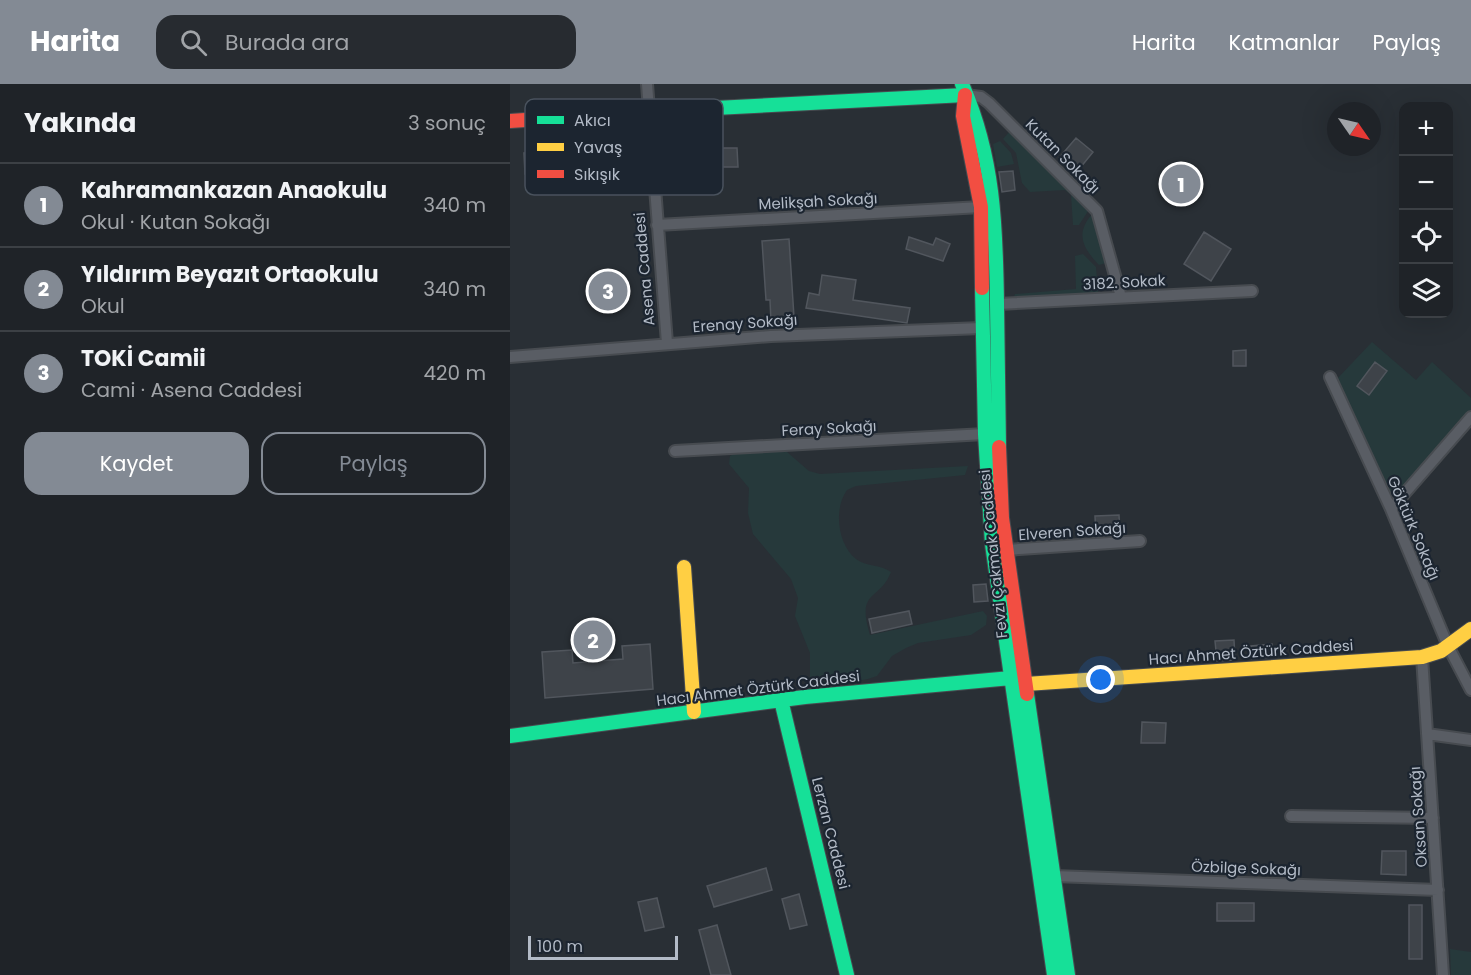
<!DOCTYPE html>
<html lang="tr">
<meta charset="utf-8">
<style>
body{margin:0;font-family:Poppins,sans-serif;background:#272b30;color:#f1f3f6}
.controls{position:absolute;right:18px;top:18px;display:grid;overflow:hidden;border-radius:12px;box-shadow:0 6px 24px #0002}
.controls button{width:54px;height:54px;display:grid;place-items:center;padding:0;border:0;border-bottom:2px solid #3c4045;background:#1f2328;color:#f1f3f6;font:30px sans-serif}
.compass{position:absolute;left:817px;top:18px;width:54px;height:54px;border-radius:50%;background:#1f2328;box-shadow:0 6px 24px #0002;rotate:124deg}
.scale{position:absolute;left:18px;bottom:15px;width:150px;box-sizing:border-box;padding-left:6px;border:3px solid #b3bbc7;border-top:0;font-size:16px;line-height:21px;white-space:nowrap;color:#b3bbc7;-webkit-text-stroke:4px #1c2530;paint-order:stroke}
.you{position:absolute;left:591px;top:596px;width:21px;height:21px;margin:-15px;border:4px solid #fff;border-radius:50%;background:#1a73e8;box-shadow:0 0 0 9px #1a73e833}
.badge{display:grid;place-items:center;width:39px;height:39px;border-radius:50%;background:#838a94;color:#fff;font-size:20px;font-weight:700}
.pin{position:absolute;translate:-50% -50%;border:3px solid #fff;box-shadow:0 2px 6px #0006}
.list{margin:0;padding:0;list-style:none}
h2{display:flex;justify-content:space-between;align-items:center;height:78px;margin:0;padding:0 24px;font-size:26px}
h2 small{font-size:20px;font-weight:400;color:#a1a4a8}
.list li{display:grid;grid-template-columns:39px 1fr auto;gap:18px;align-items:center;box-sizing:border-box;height:84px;padding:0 24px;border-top:2px solid #3c4045}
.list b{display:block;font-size:22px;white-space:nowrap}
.list p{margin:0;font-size:20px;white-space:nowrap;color:#a1a4a8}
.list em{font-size:20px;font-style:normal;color:#a1a4a8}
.actions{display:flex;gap:12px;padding:18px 24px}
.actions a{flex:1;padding:14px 0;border:2px solid #838a94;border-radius:18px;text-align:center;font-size:21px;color:#838a94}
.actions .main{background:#838a94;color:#fff}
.icon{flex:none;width:33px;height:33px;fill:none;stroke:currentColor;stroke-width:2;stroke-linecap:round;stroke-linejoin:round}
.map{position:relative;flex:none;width:961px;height:891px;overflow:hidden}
header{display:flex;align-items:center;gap:36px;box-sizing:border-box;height:84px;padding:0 30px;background:#838a94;color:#fff}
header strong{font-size:28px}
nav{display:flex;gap:33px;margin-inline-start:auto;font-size:21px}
.search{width:420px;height:54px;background:#272b30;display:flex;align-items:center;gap:15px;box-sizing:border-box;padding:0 21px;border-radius:18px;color:#a1a4a8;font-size:22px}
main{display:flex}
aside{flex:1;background:#1f2328}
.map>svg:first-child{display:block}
</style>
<header>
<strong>Harita</strong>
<div class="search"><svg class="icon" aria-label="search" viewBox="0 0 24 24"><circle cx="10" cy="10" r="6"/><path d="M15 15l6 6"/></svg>Burada ara</div>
<nav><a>Harita</a><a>Katmanlar</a><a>Paylaş</a></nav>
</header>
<main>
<aside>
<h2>Yakında<small>3 sonuç</small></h2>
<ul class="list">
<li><span class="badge">1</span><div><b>Kahramankazan Anaokulu</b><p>Okul · Kutan Sokağı</p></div><em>340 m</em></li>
<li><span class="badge">2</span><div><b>Yıldırım Beyazıt Ortaokulu</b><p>Okul</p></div><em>340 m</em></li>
<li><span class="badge">3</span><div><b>TOKİ Camii</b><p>Cami · Asena Caddesi</p></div><em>420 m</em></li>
</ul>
<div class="actions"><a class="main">Kaydet</a><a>Paylaş</a></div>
</aside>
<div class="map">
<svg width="961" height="891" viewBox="0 0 961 891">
<rect width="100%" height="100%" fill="#292f35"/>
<!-- green -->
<path fill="#26393b" d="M 500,47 L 580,124 L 569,141 L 563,141 L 561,111 L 555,106 L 520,108 L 512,99 L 506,69 L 493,55 Z
M 490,57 L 501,69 L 504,80 L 487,83 L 483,60 Z
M 583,129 L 596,179 L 589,181 C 572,163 565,149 583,129 Z
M 573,170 L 586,183 L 588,208 L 503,215 L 505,210 L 566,205 L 565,172 Z
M 862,258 L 906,296 L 922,278 L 961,314 L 961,326 L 888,412 L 876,409 L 826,296 Z
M 256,367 L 277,368 L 299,387 L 310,390 L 458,382 L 455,391 L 346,402 L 337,406 C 323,425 328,461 346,475 C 356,483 370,480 381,488 C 369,518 346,505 360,551 L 473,527 L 477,532 L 476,541 L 461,551 L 408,559 L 396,564 L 382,572 L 367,592 L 358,595 L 314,603 L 304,599 L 300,593 L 300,569 L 285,532 L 288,514 L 281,495 L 243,450 L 238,429 L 239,404 L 219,380 L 220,372 L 227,368 Z
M 940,865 L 961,868 L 961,891 L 941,891 Z"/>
<!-- building -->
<path fill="#3e4349" stroke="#51565d" stroke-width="1.5" d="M 566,54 L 583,68 L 566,89 L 549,74 Z
M 206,64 L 227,64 L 228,83 L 206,83 Z
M 32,68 L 34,89 L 15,90 L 14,69 Z
M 503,87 L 505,106 L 492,108 L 489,88 Z
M 694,148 L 721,165 L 701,197 L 674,180 Z
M 399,153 L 423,161 L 426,154 L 440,160 L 433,177 L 396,165 Z
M 279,155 L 284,233 L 279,233 L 279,237 L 261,238 L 260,216 L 256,216 L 252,157 Z
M 91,188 L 113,196 L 110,206 L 115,208 L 112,217 L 107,216 L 104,224 L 81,216 Z
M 312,191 L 346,196 L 343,216 L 400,224 L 397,239 L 296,224 L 299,209 L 309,211 Z
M 736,266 L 736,282 L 723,282 L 723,267 Z
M 865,278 L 877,287 L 859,311 L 847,302 Z
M 609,431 L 610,451 L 586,452 L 585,432 Z
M 476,500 L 478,517 L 464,518 L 463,501 Z
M 399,527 L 402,540 L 362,549 L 359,535 Z
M 724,556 L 725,576 L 707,577 L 705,557 Z
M 140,560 L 143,605 L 35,614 L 32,568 L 62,566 L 63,579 L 113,575 L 112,562 Z
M 762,560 L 763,573 L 742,575 L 741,562 Z
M 632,638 L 656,639 L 655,659 L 631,659 Z
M 872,767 L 896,767 L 896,791 L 871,790 Z
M 256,784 L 262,806 L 204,823 L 197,802 Z
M 289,810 L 297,841 L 280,845 L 272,815 Z
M 147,814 L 154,843 L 135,847 L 128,818 Z
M 707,819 L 744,819 L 744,837 L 707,837 Z
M 899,821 L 912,821 L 912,875 L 899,875 Z
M 207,841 L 221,891 L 201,891 L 189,846 Z"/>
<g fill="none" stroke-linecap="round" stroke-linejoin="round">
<!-- street casing -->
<g stroke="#474b50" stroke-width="14">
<path id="street" d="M 137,0 L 157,259
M 455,11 L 471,13 L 479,19 L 587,127 L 611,213
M 147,141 L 471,123
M 488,220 L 742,207
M 0,273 L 261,252 L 472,244
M 820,293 L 881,425 L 938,562 L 961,606
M 165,367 L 475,350
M 881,425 L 961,333
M 496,466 L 630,457
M 912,573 L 933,891
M 917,650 L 961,656
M 781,732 L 923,734
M 544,792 L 928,806"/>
</g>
<!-- fast casing -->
<g stroke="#474b50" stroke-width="16">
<path id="fast" d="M 452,0 C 484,73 486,142 487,220 C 488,268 488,315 489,363
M 146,27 L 455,11
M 472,204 L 475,350 L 482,460 L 544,891
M 517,610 L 558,891
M 271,616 L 337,891
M 0,652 L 295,613 L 501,594"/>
</g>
<!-- slow casing -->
<g stroke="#474b50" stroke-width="16">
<path id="slow" d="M 174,483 L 184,628
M 516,600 L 912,573 L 931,567 L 961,545"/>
</g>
<!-- jam casing -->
<g stroke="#474b50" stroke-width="16">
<path id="jam" d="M 455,11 L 453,32 L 471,123 L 472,204
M 0,37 L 146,27
M 489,363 L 492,434 L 517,610"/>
</g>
<!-- street -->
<use href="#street" stroke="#595d64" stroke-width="10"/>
<!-- fast -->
<use href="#fast" stroke="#16e098" stroke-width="14"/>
<!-- slow -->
<use href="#slow" stroke="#ffcf43" stroke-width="14"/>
<!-- jam -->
<use href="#jam" stroke="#f24e42" stroke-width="14"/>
</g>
<g text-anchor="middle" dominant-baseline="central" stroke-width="4.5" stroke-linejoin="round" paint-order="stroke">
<!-- street labels -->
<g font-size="15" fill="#b3bbc7" stroke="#1c2530">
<text transform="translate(553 72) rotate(45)">Kutan Sokağı</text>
<text transform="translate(308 117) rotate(-3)">Melikşah Sokağı</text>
<text transform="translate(134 185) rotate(-95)">Asena Caddesi</text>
<text transform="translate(614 198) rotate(-3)">3182. Sokak</text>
<text transform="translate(235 239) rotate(-4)">Erenay Sokağı</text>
<text transform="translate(319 344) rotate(-3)">Feray Sokağı</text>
<text transform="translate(904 444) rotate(67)">Göktürk Sokağı</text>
<text transform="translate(562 447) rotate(-4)">Elveren Sokağı</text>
<text transform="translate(483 470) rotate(-96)">Fevzi Çakmak Caddesi</text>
<text transform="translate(741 568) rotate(-4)">Hacı Ahmet Öztürk Caddesi</text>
<text transform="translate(248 604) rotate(-7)">Hacı Ahmet Öztürk Caddesi</text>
<text transform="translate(908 733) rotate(-94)">Oksan Sokağı</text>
<text transform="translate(321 749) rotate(76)">Lerzan Caddesi</text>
<text transform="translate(736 784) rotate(2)">Özbilge Sokağı</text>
</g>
</g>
<!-- legend -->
<rect x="15" y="15" width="198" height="96" rx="9" fill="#1c2530" stroke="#49525d" stroke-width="1.5"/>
<rect x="27" y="32" width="27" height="8" fill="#16e098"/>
<rect x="27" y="59" width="27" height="8" fill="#ffcf43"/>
<rect x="27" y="86" width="27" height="8" fill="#f24e42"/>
<g font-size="16" fill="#b3bbc7">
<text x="64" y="42">Akıcı</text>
<text x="64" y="69">Yavaş</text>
<text x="64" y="96">Sıkışık</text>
</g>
</svg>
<div class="controls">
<button>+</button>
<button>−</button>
<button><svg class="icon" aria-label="locate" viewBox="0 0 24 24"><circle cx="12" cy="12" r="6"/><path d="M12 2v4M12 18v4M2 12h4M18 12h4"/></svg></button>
<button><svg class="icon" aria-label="layers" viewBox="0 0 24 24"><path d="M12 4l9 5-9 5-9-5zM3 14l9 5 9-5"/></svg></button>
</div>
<svg class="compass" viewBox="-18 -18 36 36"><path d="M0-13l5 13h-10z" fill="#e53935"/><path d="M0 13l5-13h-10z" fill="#a1a4a8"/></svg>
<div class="scale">100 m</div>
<div class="you"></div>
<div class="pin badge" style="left:671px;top:100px">1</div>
<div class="pin badge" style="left:83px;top:556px">2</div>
<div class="pin badge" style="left:98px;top:207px">3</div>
</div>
</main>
